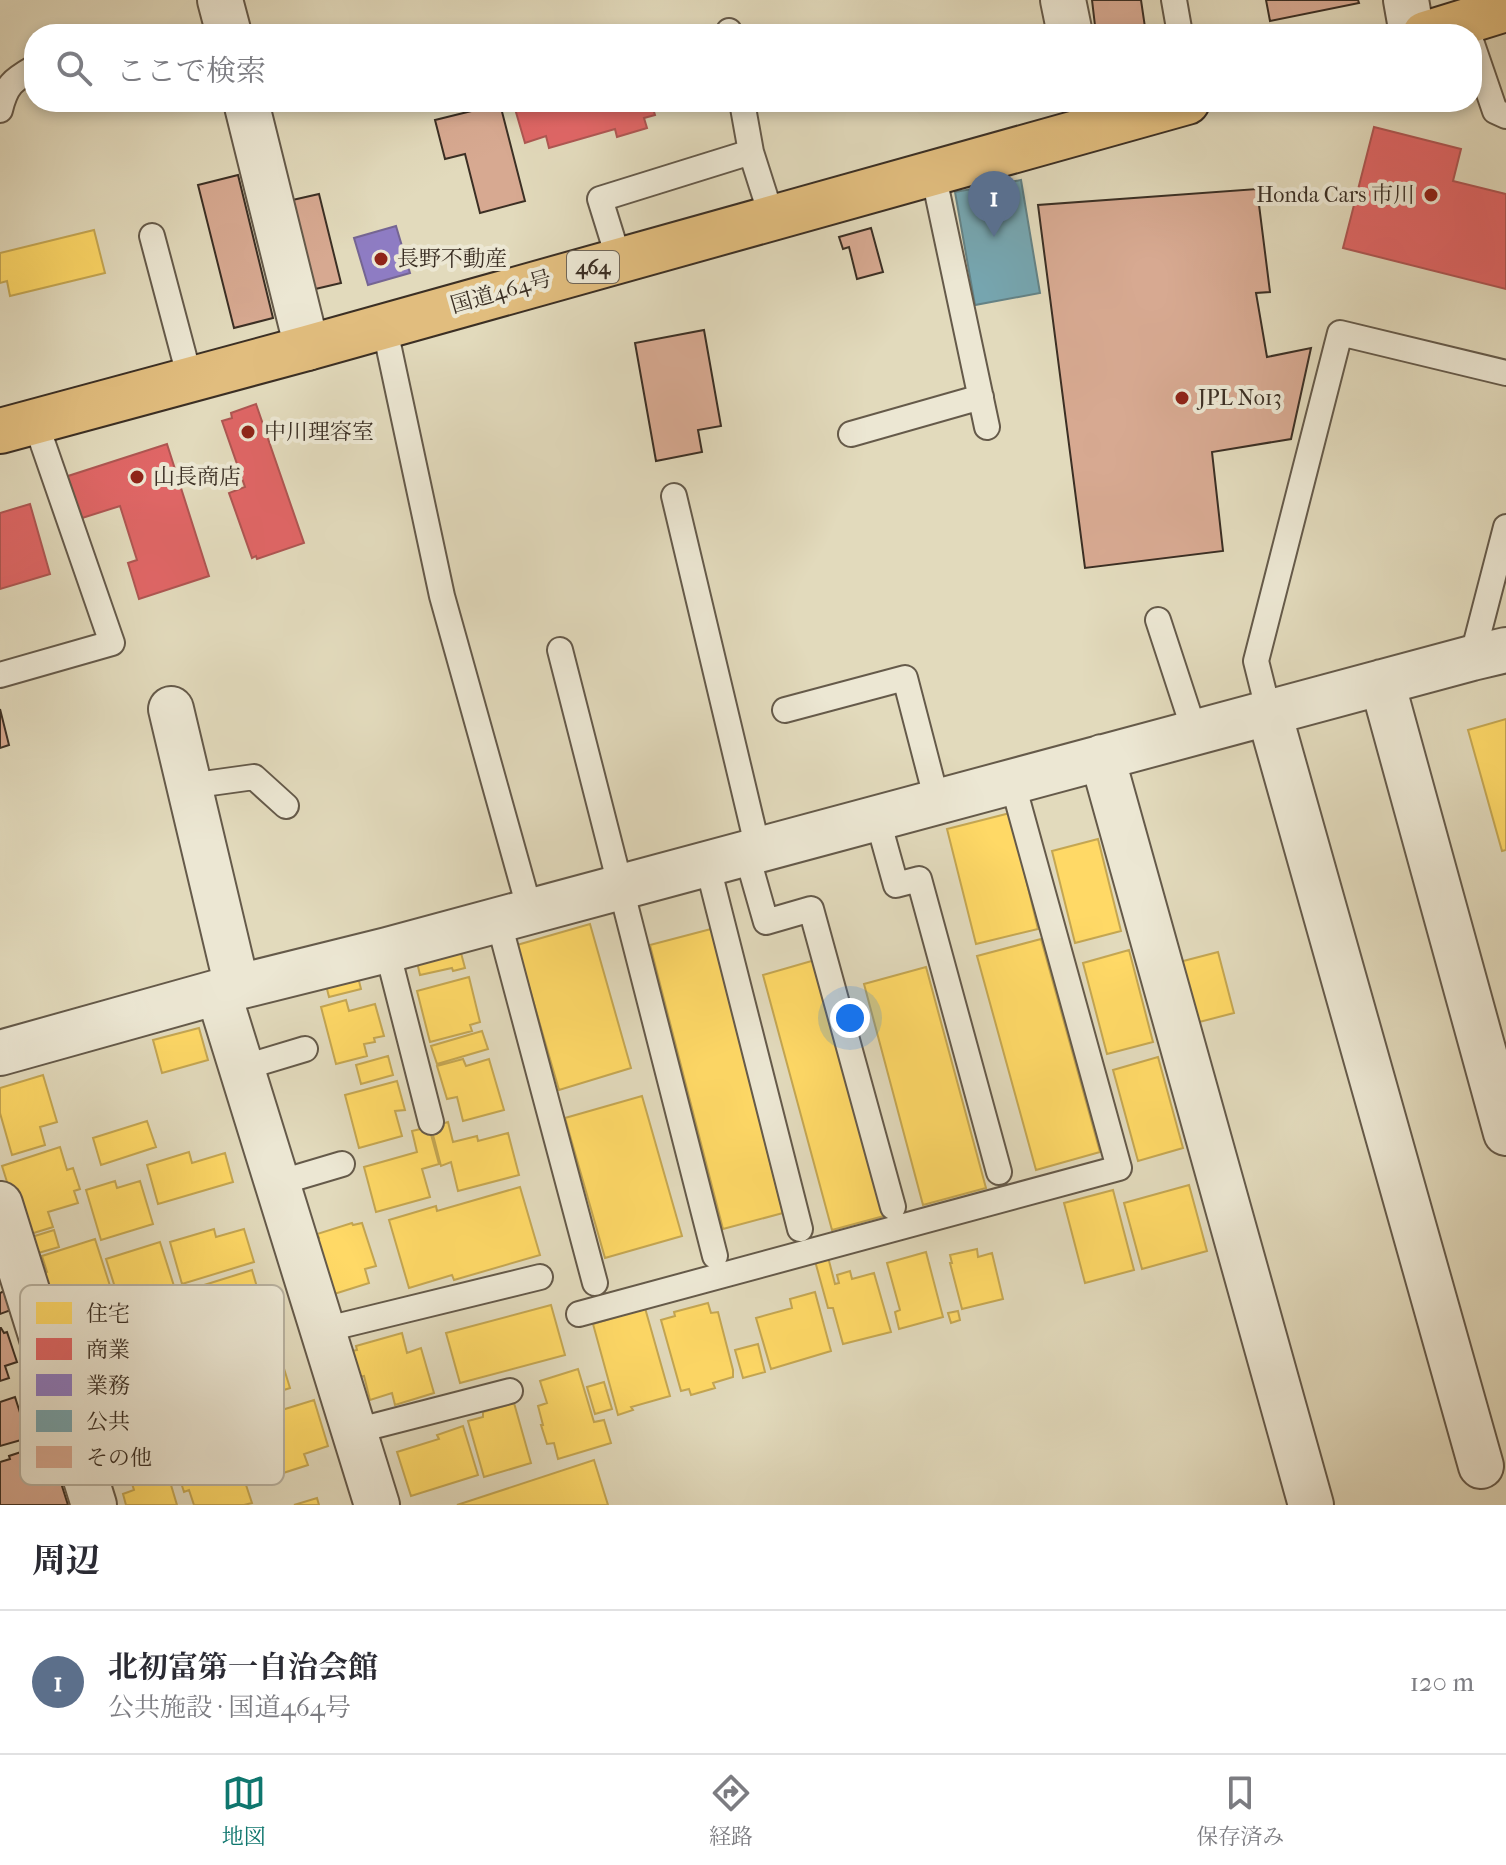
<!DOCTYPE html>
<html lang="ja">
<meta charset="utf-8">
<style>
body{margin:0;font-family:"IM FELL French Canon","Noto Serif JP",serif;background:#f7f7f7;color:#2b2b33}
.you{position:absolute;left:850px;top:1018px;width:28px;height:28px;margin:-20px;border:6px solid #fff;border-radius:50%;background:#1a73e8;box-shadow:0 0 0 12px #1a73e833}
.badge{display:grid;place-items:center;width:52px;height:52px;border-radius:50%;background:#0f766e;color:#fff;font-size:26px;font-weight:700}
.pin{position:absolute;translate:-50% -66px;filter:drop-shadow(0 2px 4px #0008)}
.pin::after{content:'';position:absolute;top:42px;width:28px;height:24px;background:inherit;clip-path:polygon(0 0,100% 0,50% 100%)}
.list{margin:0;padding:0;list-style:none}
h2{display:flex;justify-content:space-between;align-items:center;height:104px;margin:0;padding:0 32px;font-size:34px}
h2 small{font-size:26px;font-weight:400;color:#7c7c81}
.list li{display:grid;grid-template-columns:52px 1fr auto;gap:24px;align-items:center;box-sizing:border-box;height:144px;padding:0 32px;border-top:2px solid #e1e1e2}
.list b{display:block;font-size:30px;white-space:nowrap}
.list p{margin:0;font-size:26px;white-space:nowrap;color:#7c7c81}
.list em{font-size:26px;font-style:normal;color:#7c7c81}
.icon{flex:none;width:44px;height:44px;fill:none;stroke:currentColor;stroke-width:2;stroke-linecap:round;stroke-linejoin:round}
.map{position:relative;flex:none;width:1506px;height:1505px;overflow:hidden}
.search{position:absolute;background:#fff;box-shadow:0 4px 12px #0003;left:24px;right:24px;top:24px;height:88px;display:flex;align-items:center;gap:20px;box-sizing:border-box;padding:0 28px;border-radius:32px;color:#7c7c81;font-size:30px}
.sheet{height:248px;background:#fff}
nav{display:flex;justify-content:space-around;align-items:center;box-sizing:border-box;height:112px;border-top:2px solid #e1e1e2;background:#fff;font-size:22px;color:#7c7c81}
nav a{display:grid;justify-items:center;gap:4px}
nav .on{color:#0f766e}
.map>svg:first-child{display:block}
</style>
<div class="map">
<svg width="1506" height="1505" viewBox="0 0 1506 1505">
<rect width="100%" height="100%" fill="#e2dabc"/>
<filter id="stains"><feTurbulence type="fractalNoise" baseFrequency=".0025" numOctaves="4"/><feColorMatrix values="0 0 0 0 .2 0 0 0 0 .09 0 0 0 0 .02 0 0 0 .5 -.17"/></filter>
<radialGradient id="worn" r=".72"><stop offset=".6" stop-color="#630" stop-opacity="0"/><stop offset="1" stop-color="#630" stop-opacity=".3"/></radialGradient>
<!-- homes -->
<path fill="#ffd966" stroke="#c4a652" stroke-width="2" d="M 94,230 L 105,273 L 10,296 L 7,281 L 0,283 L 0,253 Z
M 1506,719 L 1506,850 L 1502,851 L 1468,730 Z
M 1010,813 L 1038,929 L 976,944 L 947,829 Z
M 1098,839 L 1121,931 L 1075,943 L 1052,851 Z
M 590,924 L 631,1068 L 559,1090 L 517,945 Z
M 711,929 L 783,1213 L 723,1229 L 650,945 Z
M 1041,939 L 1100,1152 L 1036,1170 L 977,956 Z
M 1129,950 L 1153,1042 L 1107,1054 L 1083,963 Z
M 1218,952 L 1234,1013 L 1180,1027 L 1164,966 Z
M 461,953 L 465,968 L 453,971 L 452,968 L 420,975 L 416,958 L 449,956 Z
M 815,960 L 884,1216 L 832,1230 L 763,975 Z
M 926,967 L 986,1188 L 923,1205 L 864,984 Z
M 357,973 L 361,989 L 329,997 L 325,981 Z
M 469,977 L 480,1022 L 470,1025 L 472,1031 L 430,1042 L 417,991 Z
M 346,1000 L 349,1011 L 375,1004 L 384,1036 L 374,1038 L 375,1042 L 364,1044 L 367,1056 L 336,1064 L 321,1007 Z
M 199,1028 L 208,1060 L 162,1073 L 153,1040 Z
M 482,1031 L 488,1049 L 437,1064 L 431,1046 Z
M 388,1056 L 393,1075 L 361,1084 L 356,1065 Z
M 1158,1057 L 1183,1148 L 1138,1161 L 1113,1070 Z
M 463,1059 L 466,1066 L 489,1059 L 504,1110 L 463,1121 L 457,1097 L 447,1099 L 437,1066 Z
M 43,1075 L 57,1122 L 40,1127 L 45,1145 L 12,1155 L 0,1113 L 0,1088 Z
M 397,1081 L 405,1110 L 395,1111 L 402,1136 L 359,1148 L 345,1095 Z
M 642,1096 L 682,1236 L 605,1258 L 565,1118 Z
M 147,1121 L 156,1147 L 101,1165 L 93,1138 Z
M 448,1122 L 453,1142 L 477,1136 L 478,1141 L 508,1133 L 519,1175 L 458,1191 L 451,1162 L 441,1166 L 431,1127 Z
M 429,1127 L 439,1164 L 422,1169 L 430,1197 L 376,1212 L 364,1167 L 417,1152 L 412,1131 Z
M 60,1147 L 67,1170 L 73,1168 L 80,1189 L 74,1191 L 78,1203 L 48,1212 L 53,1227 L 24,1236 L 2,1166 Z
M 189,1152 L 192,1163 L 225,1153 L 233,1182 L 158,1204 L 147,1165 Z
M 115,1181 L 117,1188 L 140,1181 L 153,1224 L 101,1240 L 86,1190 Z
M 1189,1185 L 1207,1251 L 1142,1269 L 1124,1203 Z
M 520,1187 L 540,1255 L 454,1280 L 452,1275 L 409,1288 L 389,1220 L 436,1206 L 437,1211 Z
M 1113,1190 L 1134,1270 L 1085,1283 L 1064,1203 Z
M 352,1223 L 353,1225 L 362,1223 L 376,1266 L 365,1269 L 369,1283 L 331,1295 L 310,1241 L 319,1238 L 317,1234 Z
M 214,1229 L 216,1237 L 244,1229 L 254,1262 L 182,1284 L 170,1242 Z
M 54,1230 L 59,1247 L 28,1256 L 22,1240 Z
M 95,1239 L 112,1292 L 48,1313 L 36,1276 L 47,1272 L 42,1256 Z
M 160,1242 L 174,1286 L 120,1303 L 106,1259 Z
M 977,1249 L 978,1257 L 992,1253 L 1003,1299 L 962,1309 L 950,1263 L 952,1263 L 950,1255 Z
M 926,1252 L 943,1317 L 899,1329 L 895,1312 L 900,1310 L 887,1263 Z
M 828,1257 L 835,1284 L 839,1283 L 837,1275 L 850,1271 L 852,1279 L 874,1273 L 891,1332 L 843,1344 L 833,1308 L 828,1308 L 815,1261 Z
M 252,1270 L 264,1311 L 197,1331 L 185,1291 Z
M 815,1292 L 831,1351 L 771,1369 L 756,1318 L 792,1308 L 790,1299 Z
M 708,1303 L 711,1313 L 718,1312 L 733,1370 L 733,1377 L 713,1383 L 715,1388 L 691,1395 L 689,1389 L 681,1391 L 661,1320 L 675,1316 L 674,1312 Z
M 551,1305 L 565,1355 L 460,1383 L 446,1333 Z
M 645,1308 L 670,1396 L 631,1407 L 633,1410 L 618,1415 L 593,1324 Z
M 958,1311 L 960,1320 L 951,1323 L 948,1313 Z
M 402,1333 L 407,1353 L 421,1348 L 434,1393 L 395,1405 L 392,1393 L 370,1400 L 364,1376 L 359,1377 L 352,1351 L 357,1350 L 356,1346 Z
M 758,1344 L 765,1372 L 743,1378 L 735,1350 Z
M 278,1349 L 290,1388 L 221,1410 L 209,1370 Z
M 578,1369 L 594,1422 L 604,1420 L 611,1443 L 558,1459 L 554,1443 L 547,1444 L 541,1425 L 543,1425 L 538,1406 L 547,1403 L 540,1381 Z
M 604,1382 L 612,1409 L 595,1414 L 587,1387 Z
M 314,1400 L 328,1446 L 304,1454 L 308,1465 L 246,1485 L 252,1503 L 244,1505 L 194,1505 L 189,1490 L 184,1492 L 169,1445 Z
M 514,1403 L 531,1463 L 484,1477 L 468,1421 L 483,1417 L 483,1412 Z
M 463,1426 L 478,1475 L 411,1496 L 397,1452 L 439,1439 L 437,1435 Z
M 162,1455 L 177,1505 L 126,1505 L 123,1494 L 134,1490 L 125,1462 L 140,1457 L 141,1462 Z
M 594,1460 L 608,1505 L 457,1505 Z
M 317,1498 L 319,1505 L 294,1505 Z"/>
<!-- shops -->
<path fill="#e06666" stroke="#ae5652" stroke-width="2" d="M 513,102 L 651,102 L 655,115 L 644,118 L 647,128 L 617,137 L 615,129 L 549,148 L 546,136 L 525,143 Z
M 1374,127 L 1461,149 L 1453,181 L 1506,194 L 1506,289 L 1343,248 Z
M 256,404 L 304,543 L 257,559 L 256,556 L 252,558 L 229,493 L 245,487 L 222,421 L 232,418 L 231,413 Z
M 167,444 L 209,576 L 139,599 L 128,563 L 137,560 L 120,506 L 79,519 L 65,477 Z
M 30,504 L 50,574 L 0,589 L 0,513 Z"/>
<!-- offices -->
<path fill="#8e7cc3" stroke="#756593" stroke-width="2" d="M 396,226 L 410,273 L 368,285 L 354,238 Z"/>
<!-- public -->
<path fill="#76a5af" stroke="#648285" stroke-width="2" d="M 1021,180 L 1040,293 L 975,305 L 955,192 Z"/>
<!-- building -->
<path fill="#d7a991" stroke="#3b2f24" stroke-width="2" d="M 1092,0 L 1141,0 L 1146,34 L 1096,34 Z
M 1266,0 L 1358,0 L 1359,3 L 1270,21 Z
M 887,102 L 916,102 L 888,107 Z
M 500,104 L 525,201 L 480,213 L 465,154 L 445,159 L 435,120 Z
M 238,175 L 273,318 L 234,328 L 198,185 Z
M 1257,189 L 1270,292 L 1256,293 L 1267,357 L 1311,348 L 1291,439 L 1212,452 L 1223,551 L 1085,568 L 1038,205 Z
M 319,194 L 341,283 L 311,290 L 288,201 Z
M 871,228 L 883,272 L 857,279 L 849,247 L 843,249 L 839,237 Z
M 704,330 L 721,426 L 698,430 L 702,452 L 656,461 L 635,343 Z
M 0,709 L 9,745 L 0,748 Z
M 4,1291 L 11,1310 L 0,1314 L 0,1293 Z
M 0,1328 L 1,1328 L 4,1333 L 7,1332 L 17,1362 L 5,1366 L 9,1378 L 0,1381 Z
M 15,1397 L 28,1438 L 0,1446 L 0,1402 Z
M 33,1448 L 34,1453 L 50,1448 L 68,1505 L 0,1505 L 0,1462 L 10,1459 L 9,1456 Z"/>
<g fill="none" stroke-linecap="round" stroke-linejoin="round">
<!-- service casing -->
<g stroke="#655a4a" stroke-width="28">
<path id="service" d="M 1174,0 L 1180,34
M 729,31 L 729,34
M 1472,44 L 1495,111 L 1506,116
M 742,102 L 751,152
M 0,110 C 6,85 13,80 34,68
M 933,173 L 987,427
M 152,236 L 190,379
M 619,260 L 600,199 L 751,152 L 772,218
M 384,325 L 442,596 L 530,911
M 851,434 L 981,397
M 674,496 L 758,849
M 1158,620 L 1195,733
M 560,650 L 715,1256
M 1472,658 L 1506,527
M 0,675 L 112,643 L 35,421
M 785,710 L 905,678 L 937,801
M 1269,713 L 1256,661 L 1340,333 L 1506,373
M 189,786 L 254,777 L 286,806
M 877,817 L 896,885 L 919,879 L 999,1172
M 746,852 L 766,922 L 811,909 L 893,1207
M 707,863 L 800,1229
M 498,919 L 595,1283
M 387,950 L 431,1122
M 242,1068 L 305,1049
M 278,1183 L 342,1164
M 579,1314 L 1119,1168 L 1012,781
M 323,1330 L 540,1277
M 355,1431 L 510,1391"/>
</g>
<!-- minor casing -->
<g stroke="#655a4a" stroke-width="48">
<path id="minor" d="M 220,0 L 229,34
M 1063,0 L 1070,34
M 1406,0 L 1412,34
M 246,102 L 307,348
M 1382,682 L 1506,1133
M 171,709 L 237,987
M 1269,713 L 1481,1466
M 1102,757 L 1311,1505
M 218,992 L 377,1505
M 0,1053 L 218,992 L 387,950 L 1472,658 L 1506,650
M 0,1204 L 94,1505"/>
</g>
<!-- trunk casing -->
<g stroke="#3b2f24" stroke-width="48">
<path id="trunk" d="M 1425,34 L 1506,9
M 0,431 L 307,348 L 1187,102"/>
</g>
<!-- service -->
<use href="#service" stroke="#ece7d3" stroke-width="24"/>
<!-- minor -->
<use href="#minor" stroke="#ece7d3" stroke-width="44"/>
<!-- trunk -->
<use href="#trunk" stroke="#e1bd7e" stroke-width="44"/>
</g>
<!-- markers -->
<g fill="#8f2418" stroke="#ece7d3" stroke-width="3">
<circle cx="1431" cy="195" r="8"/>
<circle cx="381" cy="259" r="8"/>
<circle cx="1182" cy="398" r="8"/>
<circle cx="248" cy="432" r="8"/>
<circle cx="137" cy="477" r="8"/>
</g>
<g text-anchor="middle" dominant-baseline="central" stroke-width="8" stroke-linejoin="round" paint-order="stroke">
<!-- shield labels -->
<rect fill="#ece7d3" stroke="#706658" stroke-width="2" x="567" y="251" width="52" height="32" rx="6"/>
<g font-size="20" font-weight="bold" fill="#3b2f24">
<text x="593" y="267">464</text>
</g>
<!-- poi labels -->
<g font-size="22" fill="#3b2f24" stroke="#ece7d3" text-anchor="start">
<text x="1415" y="195" text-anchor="end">Honda Cars 市川</text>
<text x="397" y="259">長野不動産</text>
<text x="1198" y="398">JPL No13</text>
<text x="264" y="432">中川理容室</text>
<text x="153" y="477">山長商店</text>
</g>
<!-- street labels -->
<g font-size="22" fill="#3b2f24" stroke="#ece7d3">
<text transform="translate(501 292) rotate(-16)">国道464号</text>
</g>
</g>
<!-- legend -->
<rect x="20" y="1285" width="264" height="200" rx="12" fill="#ece7d3" stroke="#b7b09e" stroke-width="2"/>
<rect x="36" y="1302" width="36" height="22" fill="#ffd966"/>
<rect x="36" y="1338" width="36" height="22" fill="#e06666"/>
<rect x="36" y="1374" width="36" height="22" fill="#8e7cc3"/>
<rect x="36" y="1410" width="36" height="22" fill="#76a5af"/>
<rect x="36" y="1446" width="36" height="22" fill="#d7a991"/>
<g font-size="22" fill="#3b2f24">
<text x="86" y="1321">住宅</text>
<text x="86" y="1357">商業</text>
<text x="86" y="1393">業務</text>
<text x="86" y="1429">公共</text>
<text x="86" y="1465">その他</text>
</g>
<rect width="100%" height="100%" filter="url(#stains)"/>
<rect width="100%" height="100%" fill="url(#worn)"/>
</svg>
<div class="you"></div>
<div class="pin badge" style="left:994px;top:237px;background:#5c6f8a">1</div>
<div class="search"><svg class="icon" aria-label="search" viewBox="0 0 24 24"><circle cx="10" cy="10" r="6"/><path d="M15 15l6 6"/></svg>ここで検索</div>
</div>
<section class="sheet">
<h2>周辺<small></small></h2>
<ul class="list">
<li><span class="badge" style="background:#5c6f8a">1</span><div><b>北初富第一自治会館</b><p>公共施設 · 国道464号</p></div><em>120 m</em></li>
</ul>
</section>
<nav>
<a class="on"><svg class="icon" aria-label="map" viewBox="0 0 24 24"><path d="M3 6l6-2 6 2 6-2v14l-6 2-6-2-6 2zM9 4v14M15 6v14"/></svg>地図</a>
<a><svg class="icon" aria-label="directions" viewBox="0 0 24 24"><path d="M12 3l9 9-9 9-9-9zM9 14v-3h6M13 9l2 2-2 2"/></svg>経路</a>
<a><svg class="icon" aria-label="saved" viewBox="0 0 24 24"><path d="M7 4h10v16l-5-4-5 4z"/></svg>保存済み</a>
</nav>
